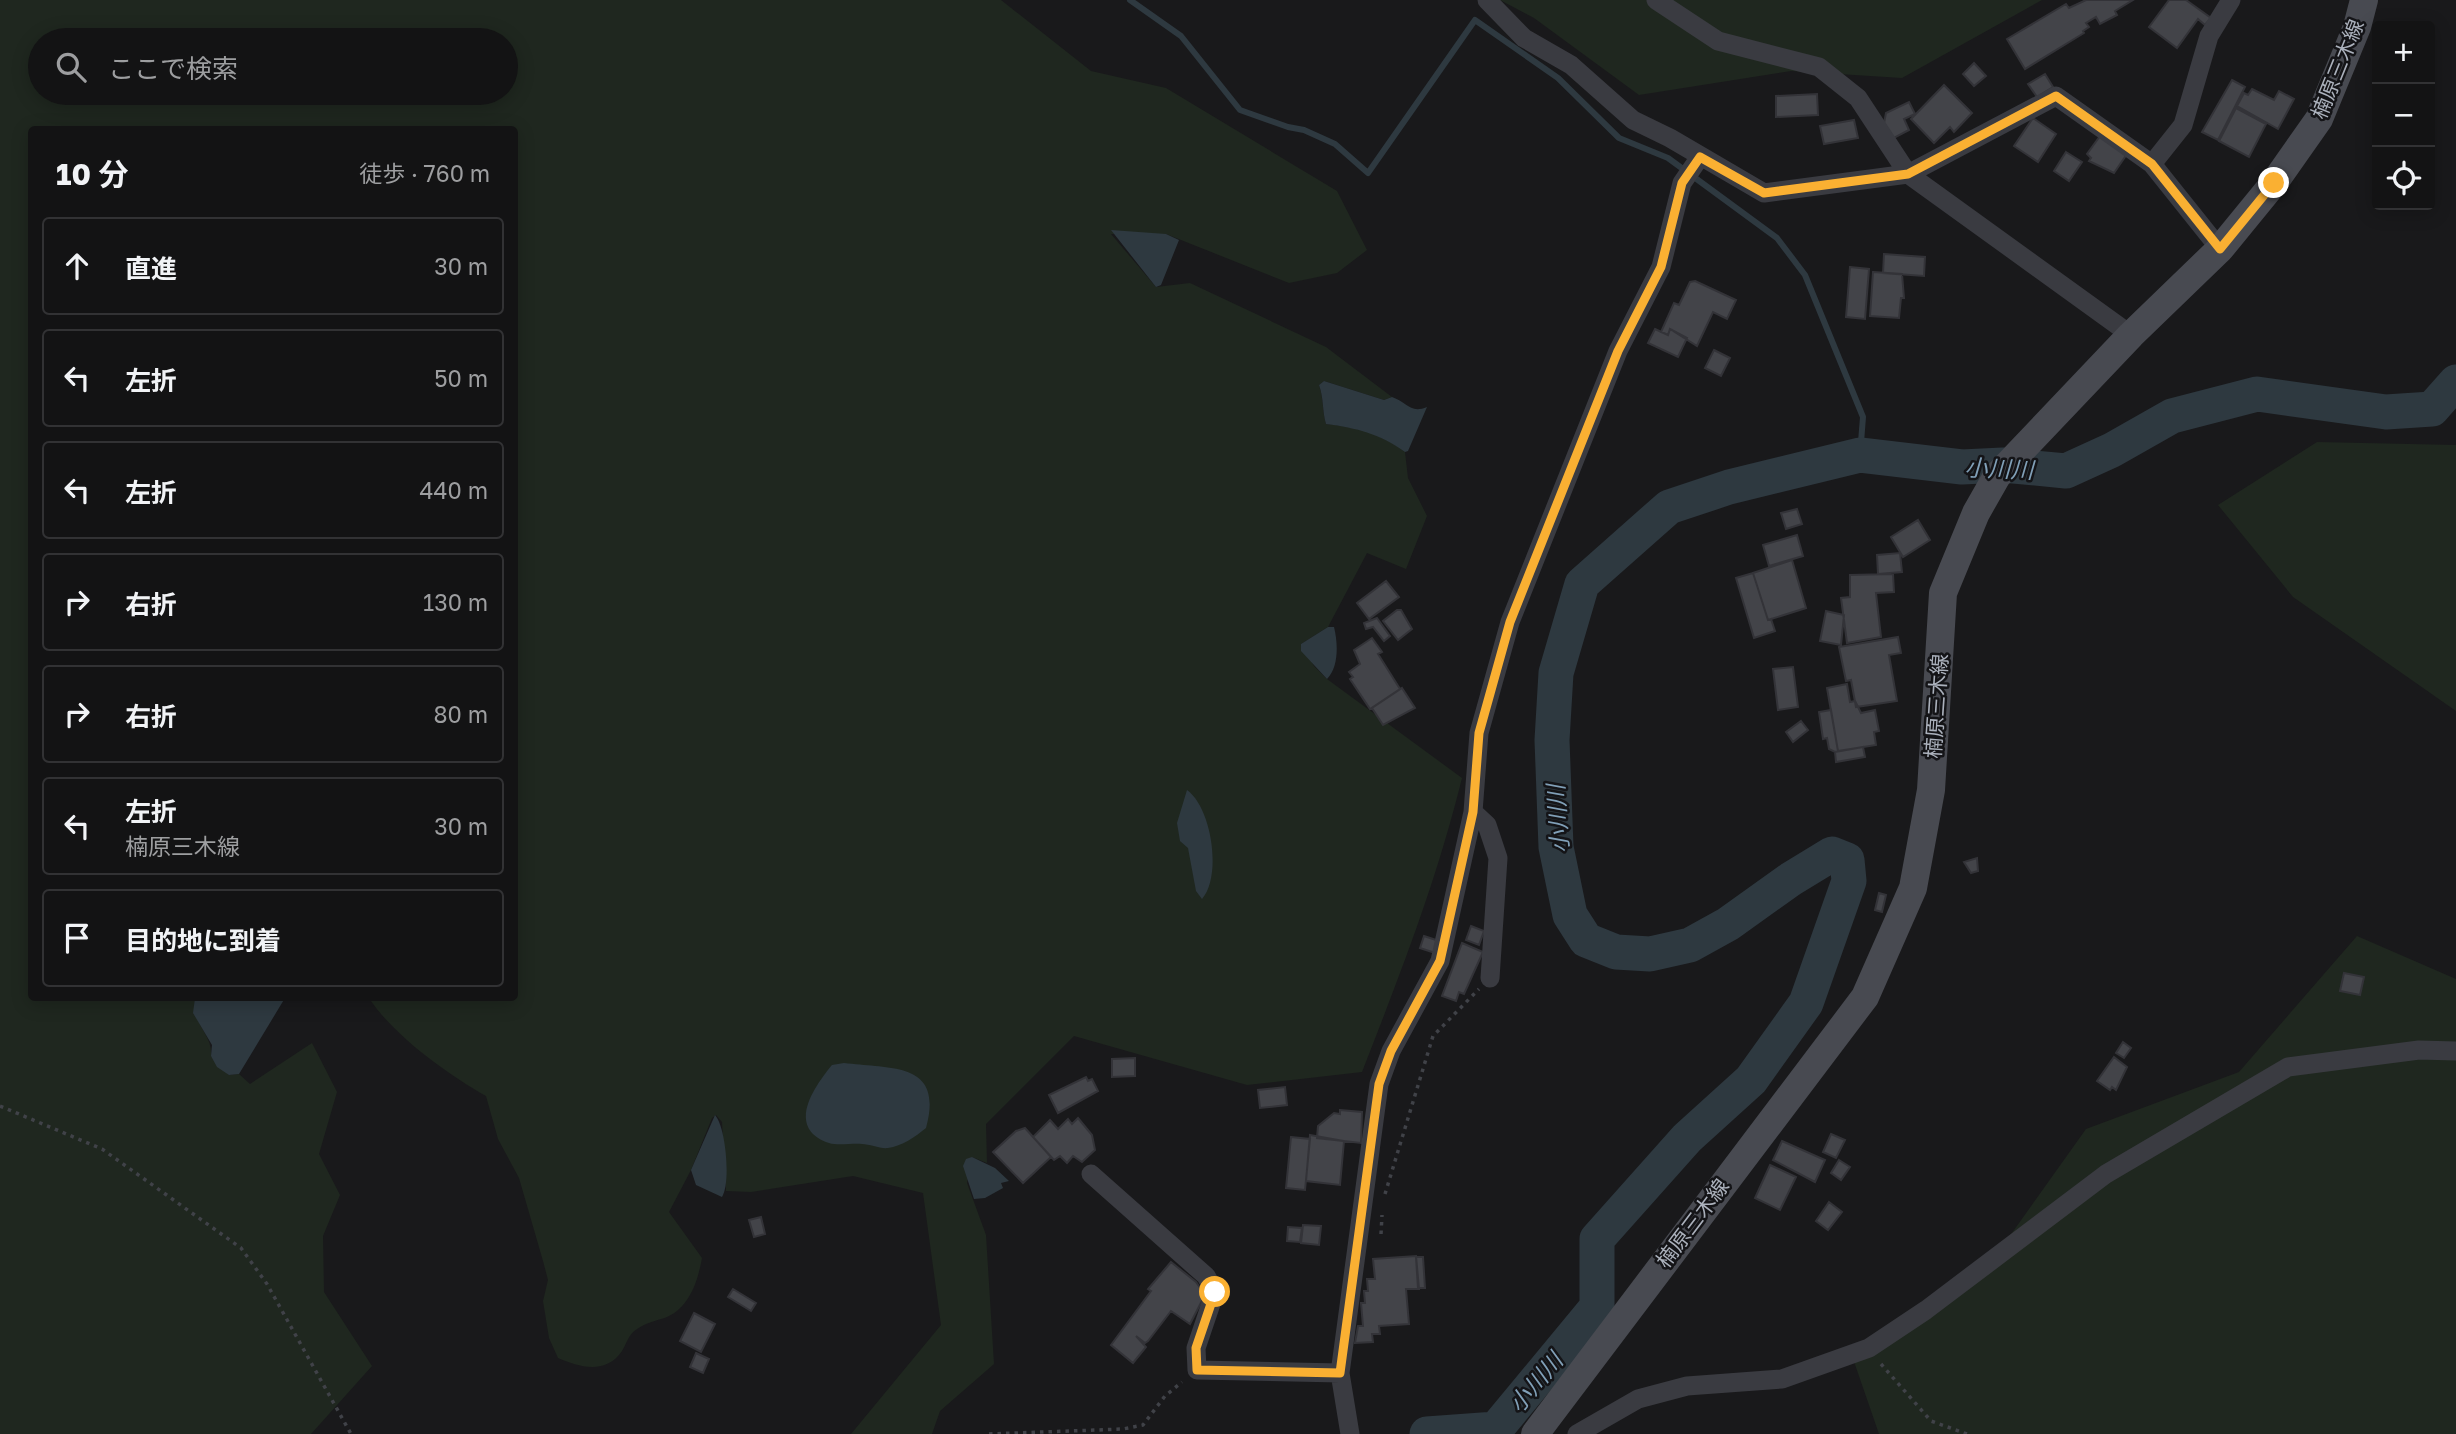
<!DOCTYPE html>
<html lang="ja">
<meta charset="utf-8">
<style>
body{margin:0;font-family:"Golos Text","Noto Sans JP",sans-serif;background:#202022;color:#f1f3f6}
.controls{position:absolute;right:21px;top:21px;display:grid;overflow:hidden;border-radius:7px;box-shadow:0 4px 18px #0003}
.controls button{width:63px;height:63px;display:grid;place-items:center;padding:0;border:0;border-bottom:2px solid #323234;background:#131314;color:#f1f3f6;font:35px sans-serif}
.stop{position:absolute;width:21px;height:21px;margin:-16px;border:5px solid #fab032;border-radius:50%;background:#fff}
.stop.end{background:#fab032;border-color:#fff;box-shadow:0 2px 7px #0008}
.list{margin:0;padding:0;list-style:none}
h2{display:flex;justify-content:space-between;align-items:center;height:91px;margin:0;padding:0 28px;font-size:30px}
h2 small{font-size:23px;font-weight:400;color:#9d9ea0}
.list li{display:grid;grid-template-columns:46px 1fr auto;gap:21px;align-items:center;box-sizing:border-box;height:98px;margin:0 14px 14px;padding:0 14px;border:2px solid #323234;border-radius:7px}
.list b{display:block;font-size:26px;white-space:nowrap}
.list p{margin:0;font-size:23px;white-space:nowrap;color:#9d9ea0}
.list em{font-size:23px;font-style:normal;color:#9d9ea0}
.icon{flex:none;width:38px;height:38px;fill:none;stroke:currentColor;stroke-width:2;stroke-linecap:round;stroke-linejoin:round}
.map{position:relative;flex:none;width:2456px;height:1434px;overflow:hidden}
.search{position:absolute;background:#131314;box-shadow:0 4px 18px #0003;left:28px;top:28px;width:490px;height:77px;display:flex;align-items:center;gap:18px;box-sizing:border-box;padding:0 24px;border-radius:38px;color:#9d9ea0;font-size:26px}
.panel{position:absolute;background:#131314;box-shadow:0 4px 18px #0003;left:28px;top:126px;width:490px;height:875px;border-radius:7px}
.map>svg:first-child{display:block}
</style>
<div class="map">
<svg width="2456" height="1434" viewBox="0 0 2456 1434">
<rect width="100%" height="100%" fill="#19191b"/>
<!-- green -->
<path fill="#1f271f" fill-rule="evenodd" d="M 0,0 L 1001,0 L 1091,71 L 1166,88 L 1337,191 L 1367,250 L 1337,273 L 1289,283 L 1166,234 L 1111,234 L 1156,287 L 1190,283 L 1326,347 L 1392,397 L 1384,400 L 1324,381 L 1319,385 C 1324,399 1322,410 1326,424 C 1356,427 1381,433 1405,452 L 1408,478 L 1427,516 L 1406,569 L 1367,553 L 1328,627 L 1301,644 L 1314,666 L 1327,679 L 1462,778 C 1436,883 1401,972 1362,1072 L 1247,1085 L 1074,1036 L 986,1124 L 987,1163 L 972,1157 L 967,1183 L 986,1235 L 994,1364 L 940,1411 L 932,1434 L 851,1434 L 941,1325 L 923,1193 L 853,1176 L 751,1192 L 726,1191 L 722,1122 L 716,1115 L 712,1118 L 691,1170 L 669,1212 L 702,1258 C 698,1280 690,1307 667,1317 C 656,1321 647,1322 637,1329 C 628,1335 627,1343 622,1351 C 606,1375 579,1367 558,1358 L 549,1338 L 543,1301 L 548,1280 L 543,1261 L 519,1178 L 498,1139 L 486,1096 C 447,1074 393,1035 369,998 L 514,998 L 514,130 L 32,130 L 32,998 L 195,998 C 192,1026 213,1034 211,1056 L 229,1075 L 239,1074 L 250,1084 L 312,1043 L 337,1092 L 319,1154 L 340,1195 L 323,1236 L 324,1292 L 372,1366 L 311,1434 L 0,1434 ZM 40,40 L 506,40 L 506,93 L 40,93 Z
M 1500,0 L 2042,0 L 1902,78 L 1791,71 L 1639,95 L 1534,18 Z
M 2317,442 L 2456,445 L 2456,711 L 2293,597 L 2218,505 Z
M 2357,936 L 2456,979 L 2456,1434 L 1879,1434 L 1850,1350 L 1994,1258 L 2086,1129 L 2239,1072 Z"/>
<!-- water -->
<path fill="#2e3940" d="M 1111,230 L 1166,234 L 1179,240 L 1161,285 L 1156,287 Z
M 1324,381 L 1384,400 L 1392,397 C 1407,402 1410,414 1427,407 L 1408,451 L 1405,452 C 1380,434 1357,428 1326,424 C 1322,410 1324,399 1319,385 Z
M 1328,627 L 1334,627 C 1338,643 1339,667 1327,679 L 1301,651 L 1301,644 Z
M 1187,790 C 1212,808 1222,876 1202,899 L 1196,891 L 1188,848 L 1180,841 L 1177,823 Z
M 195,998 L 285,998 L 239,1074 L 229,1075 L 217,1067 L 211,1056 L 212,1045 L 193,1013 Z
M 844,1063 C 893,1069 944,1062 926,1128 C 915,1137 902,1146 888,1148 C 880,1149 870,1144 862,1144 C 852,1143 838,1146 829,1143 C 785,1128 814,1087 832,1065 Z
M 715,1115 C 726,1127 731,1183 722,1197 L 696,1185 L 691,1170 Z
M 972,1157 L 995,1168 L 1009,1181 L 1001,1183 L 1003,1188 L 985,1198 L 974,1199 L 963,1166 L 966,1159 Z"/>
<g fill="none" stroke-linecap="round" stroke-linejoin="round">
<!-- stream -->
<path stroke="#2e3940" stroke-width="6" d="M 1130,0 L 1181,36 L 1240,110 L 1288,127 L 1304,130 L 1335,144 L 1368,173 L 1475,20 L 1558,78 L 1619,138 L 1668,158 L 1777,238 L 1805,275 L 1863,417 L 1860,455"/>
<!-- river -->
<path stroke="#2e3940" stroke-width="35" d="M 1427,1434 L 1496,1429 L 1597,1307 L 1597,1239 L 1687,1138 L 1751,1080 L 1806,1003 L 1849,881 L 1847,860 L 1832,854 L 1791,879 L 1728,924 L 1690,945 L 1650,954 L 1616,952 L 1586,940 L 1570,915 L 1556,847 L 1552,740 L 1556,673 L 1582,584 L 1669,507 L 1729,487 L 1860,455 L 1962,467 L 2003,465 L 2066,471 L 2112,450 L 2172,416 L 2257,394 L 2386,412 L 2432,409 L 2456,382"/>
</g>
<!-- building -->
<path fill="#434449" stroke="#333338" stroke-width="2" d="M 2086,0 L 2133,0 L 2115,11 L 2117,15 L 2100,24 L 2096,17 L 2086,23 L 2089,27 L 2083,31 L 2084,33 L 2025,69 L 2007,39 L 2066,4 L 2069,8 Z
M 2169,0 L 2186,0 L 2211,18 L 2205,25 L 2198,19 L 2177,48 L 2149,27 Z
M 1974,63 L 1986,76 L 1974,86 L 1963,74 Z
M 2045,74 L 2053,87 L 2037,97 L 2028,84 Z
M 2232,80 L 2245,87 L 2218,140 L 2202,132 Z
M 1944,85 L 1972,113 L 1954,132 L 1950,127 L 1934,143 L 1911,119 Z
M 2252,89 L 2274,100 L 2279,91 L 2294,99 L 2278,129 L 2237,106 L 2244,93 L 2248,95 Z
M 1817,94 L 1818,115 L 1776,117 L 1776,96 Z
M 1909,102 L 1915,114 L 1904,119 L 1909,130 L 1892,139 L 1884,123 L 1886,113 Z
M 2236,108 L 2266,124 L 2249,157 L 2219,141 Z
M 2033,118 L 2056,134 L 2038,162 L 2014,146 Z
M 1854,120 L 1858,138 L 1824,144 L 1820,126 Z
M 2100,136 L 2127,154 L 2114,173 L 2089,161 L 2091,158 L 2087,154 Z
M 2066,152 L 2082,162 L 2069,181 L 2054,171 Z
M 1884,254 L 1925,257 L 1924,276 L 1883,273 Z
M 1850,267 L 1869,269 L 1865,319 L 1846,317 Z
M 1873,272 L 1902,274 L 1904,298 L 1901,298 L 1899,318 L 1870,316 Z
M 1695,281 L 1736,300 L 1727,319 L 1713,312 L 1697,346 L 1670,329 L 1668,335 L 1661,332 L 1674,303 L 1679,305 L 1690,282 Z
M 1655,329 L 1668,335 L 1670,329 L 1687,338 L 1678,357 L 1648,343 Z
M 1714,350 L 1730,358 L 1721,376 L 1705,368 Z
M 1797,509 L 1802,524 L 1786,529 L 1781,513 Z
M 1918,520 L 1930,540 L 1903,557 L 1891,537 Z
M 1797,535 L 1803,556 L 1769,566 L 1763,545 Z
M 1900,553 L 1902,572 L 1878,574 L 1877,555 Z
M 1792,560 L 1806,608 L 1768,620 L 1753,573 Z
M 1753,573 L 1768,620 L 1771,619 L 1775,631 L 1754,638 L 1736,578 Z
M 1893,574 L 1894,592 L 1876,593 L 1881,637 L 1847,643 L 1841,598 L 1850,597 L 1850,575 Z
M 1386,581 L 1399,597 L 1369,619 L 1357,603 Z
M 1397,610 L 1401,610 L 1412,629 L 1398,640 L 1383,621 Z
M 1826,611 L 1844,615 L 1841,645 L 1820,641 Z
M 1377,618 L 1390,636 L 1384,641 L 1373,627 L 1366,629 L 1364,623 Z
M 1898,637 L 1901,653 L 1889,655 L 1897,701 L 1856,707 L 1851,680 L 1846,681 L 1839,647 Z
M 1372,638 L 1382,652 L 1378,654 L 1400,689 L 1370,709 L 1350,679 L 1353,677 L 1349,672 L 1360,664 L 1354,650 Z
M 1793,667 L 1798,707 L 1778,710 L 1773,669 Z
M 1847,684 L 1850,702 L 1855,701 L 1861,713 L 1875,710 L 1879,731 L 1874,732 L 1876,745 L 1838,751 L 1827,688 Z
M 1402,688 L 1415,708 L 1383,725 L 1372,708 Z
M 1831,710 L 1838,751 L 1835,752 L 1829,749 L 1827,738 L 1823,739 L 1819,712 Z
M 1801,721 L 1808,730 L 1793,742 L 1786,732 Z
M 1863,747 L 1865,757 L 1836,762 L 1835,752 Z
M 1977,858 L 1978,871 L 1971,873 L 1964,862 Z
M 1879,893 L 1886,895 L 1882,912 L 1875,910 Z
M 1471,926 L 1484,931 L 1479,945 L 1466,940 Z
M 1424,936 L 1439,941 L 1435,953 L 1420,948 Z
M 1462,943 L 1483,952 L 1464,994 L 1459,992 L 1456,1001 L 1442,996 Z
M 2344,973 L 2364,977 L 2360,995 L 2340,991 Z
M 2123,1042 L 2131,1048 L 2124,1058 L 2116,1053 Z
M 2114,1057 L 2127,1067 L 2116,1090 L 2112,1087 L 2110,1090 L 2097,1081 Z
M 1135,1058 L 1135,1076 L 1112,1077 L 1112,1059 Z
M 1086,1077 L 1088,1081 L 1092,1079 L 1098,1091 L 1058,1113 L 1049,1095 Z
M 1285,1087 L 1287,1105 L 1260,1108 L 1258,1090 Z
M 1340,1110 L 1362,1112 L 1361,1143 L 1317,1138 L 1318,1126 L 1334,1113 L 1340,1114 Z
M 1078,1118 L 1092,1135 L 1095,1150 L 1082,1162 L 1073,1156 L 1067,1163 L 1060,1156 L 1054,1160 L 1033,1137 L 1050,1120 L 1058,1129 L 1068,1119 L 1072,1124 Z
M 1025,1128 L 1051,1157 L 1023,1183 L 993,1152 L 1016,1131 Z
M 1831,1134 L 1845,1140 L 1836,1158 L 1823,1152 Z
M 1310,1135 L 1344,1141 L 1340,1185 L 1306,1181 Z
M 1291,1137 L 1310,1139 L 1305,1190 L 1286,1188 Z
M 1782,1141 L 1825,1160 L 1815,1182 L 1773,1160 Z
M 1839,1160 L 1850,1167 L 1841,1180 L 1831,1173 Z
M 1770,1165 L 1796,1177 L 1780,1210 L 1755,1198 Z
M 1829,1202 L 1842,1212 L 1828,1230 L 1816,1221 Z
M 761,1217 L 765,1234 L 754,1237 L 749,1220 Z
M 1303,1225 L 1321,1226 L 1319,1245 L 1301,1243 Z
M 1288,1227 L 1302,1228 L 1300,1242 L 1287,1241 Z
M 1416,1256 L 1419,1289 L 1406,1289 L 1409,1324 L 1379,1326 L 1380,1334 L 1372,1334 L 1373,1342 L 1355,1343 L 1358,1326 L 1363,1326 L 1361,1303 L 1365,1303 L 1364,1291 L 1368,1291 L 1367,1279 L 1375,1279 L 1373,1259 Z
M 1416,1257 L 1423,1257 L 1425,1288 L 1418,1288 Z
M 1171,1262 L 1196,1282 L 1205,1295 L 1190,1324 L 1171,1311 L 1148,1341 L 1145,1343 L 1136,1336 L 1146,1347 L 1133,1363 L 1111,1345 L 1151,1291 L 1148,1289 Z
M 733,1289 L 756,1303 L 751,1311 L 728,1297 Z
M 694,1313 L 715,1324 L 701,1352 L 680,1341 Z
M 696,1353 L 709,1359 L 703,1373 L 690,1367 Z"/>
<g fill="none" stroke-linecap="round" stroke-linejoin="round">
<!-- path -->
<path stroke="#404248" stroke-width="3.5" stroke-dasharray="3.5 5" stroke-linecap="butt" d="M 0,1106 L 102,1149 L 241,1248 L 267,1284 L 351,1434
M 1385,1194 L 1433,1036 L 1479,989
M 1381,1234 L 1382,1215
M 1881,1364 L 1931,1421 L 1967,1434
M 989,1434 L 1123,1429 L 1143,1425 L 1165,1396 L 1182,1382"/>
<!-- street -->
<path stroke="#3a3b41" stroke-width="19" d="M 1487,0 L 1524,38 L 1571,65 L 1633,120 L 1670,138 L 1764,193 L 1908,174 L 2056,96 L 2152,164 L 2220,249
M 1656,0 L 1718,41 L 1819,67 L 1858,98 L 1908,174 L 2131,335
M 2152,164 L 2183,125 L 2209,36 L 2231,0
M 1473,812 L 1487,825 L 1498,858 L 1490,978
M 1091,1174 L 1206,1276 L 1215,1292 L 1196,1348 L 1197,1370 L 1340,1373
M 1350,1434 L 1340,1373 L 1379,1084 L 1391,1051 L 1440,961 L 1473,812 L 1479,733 L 1510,622 L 1618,351 L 1661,267 L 1682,183 L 1700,157
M 1577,1434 L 1638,1399 L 1687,1386 L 1782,1379 L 1869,1348 L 1926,1310 L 2106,1174 L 2288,1067 L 2419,1050 L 2456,1051"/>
<!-- secondary -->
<path stroke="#484a51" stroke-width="28" d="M 1535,1434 L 1865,997 L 1913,888 L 1931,790 L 1943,593 L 1976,513 L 1997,476 L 2131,335 L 2220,249 L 2274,183 L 2319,119 L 2357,27 L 2364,0"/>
</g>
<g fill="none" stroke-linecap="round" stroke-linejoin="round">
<!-- route -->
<path stroke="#fab032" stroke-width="9" d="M 1215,1292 L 1196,1348 L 1197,1370 L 1340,1373 L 1379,1084 L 1391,1051 L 1440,961 L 1473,812 L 1479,733 L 1510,622 L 1618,351 L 1661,267 L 1682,183 L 1700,157 L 1764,193 L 1908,174 L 2056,96 L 2152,164 L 2220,249 L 2274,183"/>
</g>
<g text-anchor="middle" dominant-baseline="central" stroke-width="5" stroke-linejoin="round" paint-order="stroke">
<!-- street labels -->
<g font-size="21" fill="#abb1bc" stroke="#141417">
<text transform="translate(2337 69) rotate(-68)">楠原三木線</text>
<text transform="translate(1936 706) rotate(-86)">楠原三木線</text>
<text transform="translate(1692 1223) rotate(-53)">楠原三木線</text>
</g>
<!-- water labels -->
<g font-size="23" font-style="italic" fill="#81a0b8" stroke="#141417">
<text transform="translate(1999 468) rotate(2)">小川川</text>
<text transform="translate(1557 819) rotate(-94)">小川川</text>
<text transform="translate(1535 1382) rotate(-50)">小川川</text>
</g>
</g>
</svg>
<div class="controls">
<button>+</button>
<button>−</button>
<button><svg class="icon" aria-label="locate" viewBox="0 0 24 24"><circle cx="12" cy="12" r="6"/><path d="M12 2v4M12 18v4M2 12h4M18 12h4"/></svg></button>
</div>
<div class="stop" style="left:1215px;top:1292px"></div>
<div class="stop end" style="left:2274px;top:183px"></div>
<div class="search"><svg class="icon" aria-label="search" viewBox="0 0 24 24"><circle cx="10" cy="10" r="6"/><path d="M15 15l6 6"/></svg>ここで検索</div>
<section class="panel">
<h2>10 分<small>徒歩 · 760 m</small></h2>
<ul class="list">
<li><svg class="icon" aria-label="ahead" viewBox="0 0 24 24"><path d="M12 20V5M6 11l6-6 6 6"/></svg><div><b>直進</b></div><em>30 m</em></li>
<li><svg class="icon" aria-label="left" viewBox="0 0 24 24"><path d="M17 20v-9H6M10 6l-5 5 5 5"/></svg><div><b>左折</b></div><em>50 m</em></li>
<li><svg class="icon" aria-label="left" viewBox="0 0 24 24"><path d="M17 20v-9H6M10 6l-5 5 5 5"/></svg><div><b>左折</b></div><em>440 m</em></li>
<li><svg class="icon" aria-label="right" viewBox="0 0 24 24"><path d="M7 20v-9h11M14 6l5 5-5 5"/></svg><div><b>右折</b></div><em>130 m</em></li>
<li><svg class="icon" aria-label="right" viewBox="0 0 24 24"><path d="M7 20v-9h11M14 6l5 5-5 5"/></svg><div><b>右折</b></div><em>80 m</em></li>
<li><svg class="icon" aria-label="left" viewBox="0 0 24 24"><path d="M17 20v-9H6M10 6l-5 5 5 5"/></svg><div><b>左折</b><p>楠原三木線</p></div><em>30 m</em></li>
<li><svg class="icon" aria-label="arrive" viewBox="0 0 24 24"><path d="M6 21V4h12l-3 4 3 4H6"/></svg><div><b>目的地に到着</b></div></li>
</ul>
</section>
</div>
